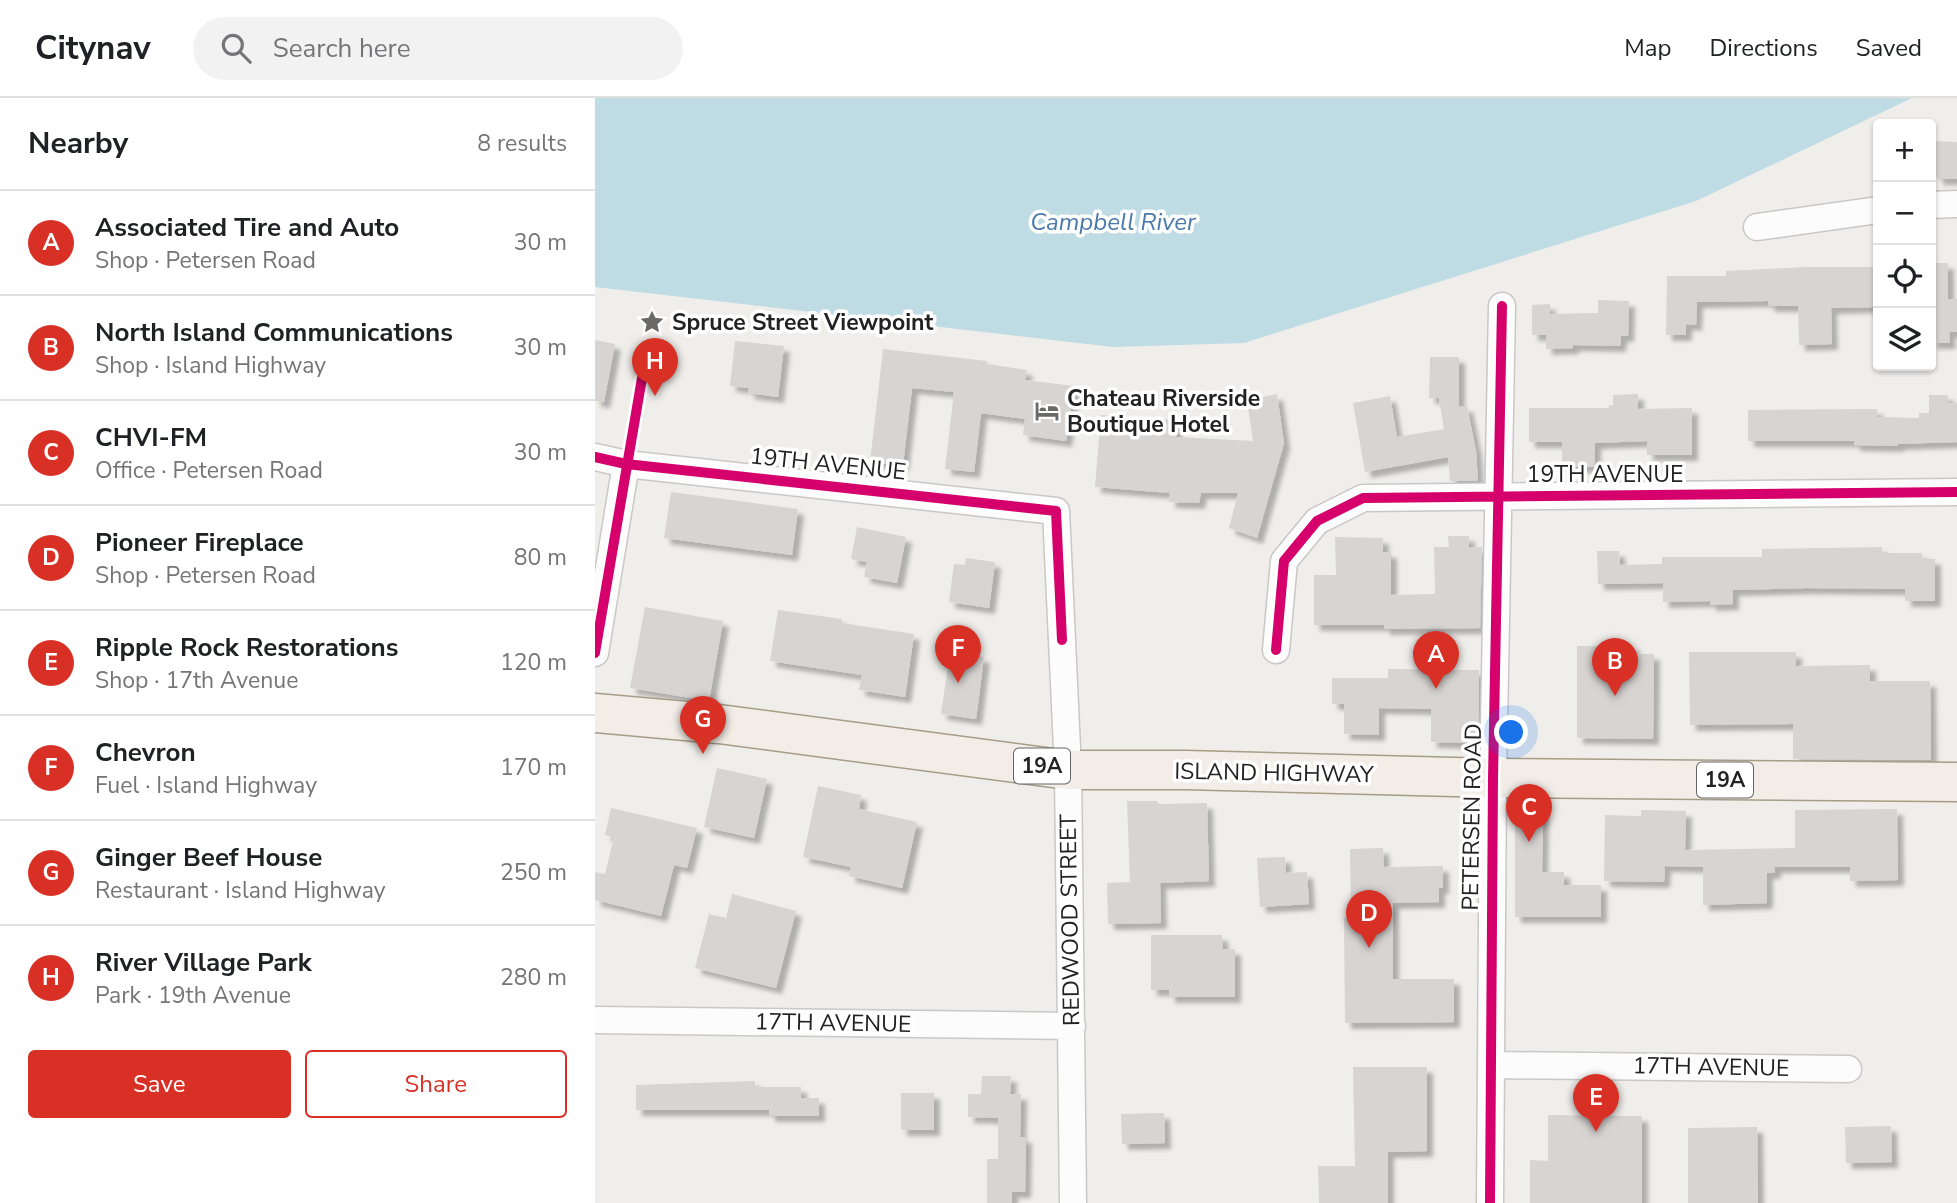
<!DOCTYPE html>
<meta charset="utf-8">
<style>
body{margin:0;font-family:"Nunito Sans",sans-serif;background:#f2f2f2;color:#202124}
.controls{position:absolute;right:21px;top:21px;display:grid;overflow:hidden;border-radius:7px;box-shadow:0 2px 5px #0004}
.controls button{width:63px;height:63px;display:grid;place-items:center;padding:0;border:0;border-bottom:2px solid #e0e0e0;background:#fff;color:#202124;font:35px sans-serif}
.you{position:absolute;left:917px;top:635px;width:24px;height:24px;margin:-18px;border:5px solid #fff;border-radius:50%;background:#1a73e8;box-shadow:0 0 0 10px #1a73e833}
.badge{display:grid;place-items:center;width:46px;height:46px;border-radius:50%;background:#d93025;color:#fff;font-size:23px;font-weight:700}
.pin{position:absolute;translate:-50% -58px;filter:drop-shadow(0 2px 4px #0008)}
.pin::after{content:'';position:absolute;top:37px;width:24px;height:21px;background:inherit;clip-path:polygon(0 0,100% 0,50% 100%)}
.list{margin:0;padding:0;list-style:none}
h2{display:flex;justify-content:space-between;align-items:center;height:91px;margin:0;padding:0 28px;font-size:30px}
h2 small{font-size:23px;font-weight:400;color:#757577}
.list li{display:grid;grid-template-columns:46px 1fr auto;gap:21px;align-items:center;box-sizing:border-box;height:105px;padding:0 28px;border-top:2px solid #e0e0e0}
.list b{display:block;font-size:26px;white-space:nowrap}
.list p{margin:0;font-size:23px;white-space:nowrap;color:#757577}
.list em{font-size:23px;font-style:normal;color:#757577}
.actions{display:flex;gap:14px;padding:21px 28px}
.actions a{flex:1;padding:16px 0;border:2px solid #d93025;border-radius:7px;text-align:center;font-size:24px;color:#d93025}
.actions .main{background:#d93025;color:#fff}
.icon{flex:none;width:38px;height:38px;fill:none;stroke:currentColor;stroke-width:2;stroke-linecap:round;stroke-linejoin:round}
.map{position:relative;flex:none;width:1362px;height:1105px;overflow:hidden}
header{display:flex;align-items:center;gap:42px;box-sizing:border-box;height:98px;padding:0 35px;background:#fff;border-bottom:2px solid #e0e0e0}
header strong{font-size:33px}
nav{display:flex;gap:38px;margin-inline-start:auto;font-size:24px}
.search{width:490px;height:63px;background:#f2f2f2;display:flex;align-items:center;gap:18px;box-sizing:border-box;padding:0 24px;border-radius:38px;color:#757577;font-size:26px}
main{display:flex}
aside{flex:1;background:#fff}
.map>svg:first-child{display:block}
</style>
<header>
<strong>Citynav</strong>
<div class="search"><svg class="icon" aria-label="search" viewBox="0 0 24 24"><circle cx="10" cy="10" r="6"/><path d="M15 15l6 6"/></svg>Search here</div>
<nav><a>Map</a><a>Directions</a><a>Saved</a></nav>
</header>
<main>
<aside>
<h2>Nearby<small>8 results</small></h2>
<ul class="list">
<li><span class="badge">A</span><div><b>Associated Tire and Auto</b><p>Shop · Petersen Road</p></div><em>30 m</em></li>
<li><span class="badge">B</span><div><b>North Island Communications</b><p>Shop · Island Highway</p></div><em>30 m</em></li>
<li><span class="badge">C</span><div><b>CHVI-FM</b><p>Office · Petersen Road</p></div><em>30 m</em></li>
<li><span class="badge">D</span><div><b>Pioneer Fireplace</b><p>Shop · Petersen Road</p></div><em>80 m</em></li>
<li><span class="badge">E</span><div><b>Ripple Rock Restorations</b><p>Shop · 17th Avenue</p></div><em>120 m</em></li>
<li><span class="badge">F</span><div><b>Chevron</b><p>Fuel · Island Highway</p></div><em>170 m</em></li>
<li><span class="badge">G</span><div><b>Ginger Beef House</b><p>Restaurant · Island Highway</p></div><em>250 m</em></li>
<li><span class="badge">H</span><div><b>River Village Park</b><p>Park · 19th Avenue</p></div><em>280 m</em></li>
</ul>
<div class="actions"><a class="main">Save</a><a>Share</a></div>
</aside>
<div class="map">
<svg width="1362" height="1105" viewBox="0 0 1362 1105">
<defs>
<filter id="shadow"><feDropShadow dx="6" dy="6" stdDeviation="2" flood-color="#0004"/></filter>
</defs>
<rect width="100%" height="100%" fill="#f0eeeb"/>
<!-- water -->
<path fill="#bfdbe3" d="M 0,0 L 1317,0 L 1101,103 L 649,245 L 518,249 L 0,189 Z"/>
<!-- building -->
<path fill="#d7d4d2" filter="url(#shadow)" d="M 1341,43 L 1362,44 L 1362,81 L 1342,81 L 1342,74 L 1336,74 L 1336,47 L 1341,47 Z
M 1336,165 L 1353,165 L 1353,201 L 1362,201 L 1362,234 L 1354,234 L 1355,245 L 1336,245 Z
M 1213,169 L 1283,169 L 1283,209 L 1236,210 L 1237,246 L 1204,247 L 1203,208 L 1174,208 L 1173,203 L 1102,204 L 1101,227 L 1091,226 L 1091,237 L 1071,237 L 1072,178 L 1131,178 L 1131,173 Z
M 1003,202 L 1034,203 L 1033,238 L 1026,238 L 1025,248 L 978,247 L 978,250 L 951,251 L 951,237 L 937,237 L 937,207 L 955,206 L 955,216 L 1003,215 Z
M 0,242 L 20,246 L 9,304 L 0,303 Z
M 140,243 L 189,248 L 183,299 L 153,295 L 154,290 L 135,288 Z
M 288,251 L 392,263 L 392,266 L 432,272 L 430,282 L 479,288 L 471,343 L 428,337 L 430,321 L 386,315 L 379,374 L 350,371 L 359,294 L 317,290 L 308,367 L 275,364 Z
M 835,259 L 864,259 L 864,309 L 872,308 L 881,353 L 883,383 L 855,383 L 853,359 L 770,374 L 758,305 L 795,298 L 802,339 L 849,331 L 844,300 L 834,300 Z
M 682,296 L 689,345 L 662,440 L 634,430 L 643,395 L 606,395 L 604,405 L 574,404 L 575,395 L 500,389 L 506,317 L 582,322 L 581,339 L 658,343 L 652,302 Z
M 1043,296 L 1043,311 L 1097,310 L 1097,357 L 1052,357 L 1052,343 L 1000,345 L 1000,369 L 967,369 L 967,344 L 934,344 L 934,310 L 1014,310 L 1013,308 L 1018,307 L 1018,297 Z
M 1334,297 L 1353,297 L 1353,305 L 1362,305 L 1362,344 L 1303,346 L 1303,348 L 1259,347 L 1259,343 L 1153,343 L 1153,312 L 1282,311 L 1282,319 L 1324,320 L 1324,315 L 1334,315 Z
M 76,394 L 203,411 L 197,457 L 69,440 Z
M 262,429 L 311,439 L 302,485 L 269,479 L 272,464 L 256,461 Z
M 853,438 L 874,438 L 874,450 L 887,449 L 885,530 L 789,531 L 789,527 L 719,527 L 719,477 L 741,477 L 740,439 L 788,440 L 788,454 L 796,454 L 796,497 L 840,496 L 839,449 L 854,449 Z
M 1287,449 L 1287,455 L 1327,455 L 1327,461 L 1340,461 L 1340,503 L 1310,503 L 1310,491 L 1212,490 L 1138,492 L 1138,506 L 1115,507 L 1115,503 L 1068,504 L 1068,485 L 1003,486 L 1002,453 L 1024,453 L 1025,467 L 1067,466 L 1067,459 L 1167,459 L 1167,451 Z
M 371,460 L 400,464 L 394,510 L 354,504 L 359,466 L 370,467 Z
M 50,509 L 128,523 L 114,603 L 35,590 Z
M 183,512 L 247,521 L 247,525 L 319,536 L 310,599 L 264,592 L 267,577 L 175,563 Z
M 982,548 L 1038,548 L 1038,556 L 1059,556 L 1058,641 L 982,640 Z
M 355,554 L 389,559 L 381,621 L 346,616 Z
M 1094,554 L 1201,554 L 1201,568 L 1275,567 L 1275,583 L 1335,583 L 1336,662 L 1198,661 L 1198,626 L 1095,627 Z
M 793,571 L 884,572 L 883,645 L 836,644 L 836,611 L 784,610 L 784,637 L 749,636 L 749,606 L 737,606 L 737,580 L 793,580 Z
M 122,670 L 172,681 L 159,740 L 109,729 Z
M 223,688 L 266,697 L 264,711 L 322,724 L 307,790 L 254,778 L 256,769 L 208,759 Z
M 532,703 L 562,703 L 564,706 L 612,705 L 614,783 L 565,785 L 566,825 L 513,826 L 512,785 L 535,784 Z
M 16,710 L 102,730 L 92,770 L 79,767 L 66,818 L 0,802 L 0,774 L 10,776 L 19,739 L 10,737 Z
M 1302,711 L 1303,782 L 1255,783 L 1255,769 L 1180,769 L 1180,775 L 1172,775 L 1172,805 L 1108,807 L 1108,769 L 1070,768 L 1069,784 L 1009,783 L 1010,717 L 1046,718 L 1046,712 L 1091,713 L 1090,752 L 1200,750 L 1200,712 Z
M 920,713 L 948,714 L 947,774 L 969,774 L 969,787 L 1006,787 L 1006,819 L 920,819 Z
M 788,750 L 789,769 L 848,768 L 848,790 L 844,790 L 844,804 L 798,805 L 798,881 L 859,881 L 859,924 L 750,925 L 749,820 L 756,820 L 755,751 Z
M 690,759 L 691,775 L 712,774 L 714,806 L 665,809 L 662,760 Z
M 137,796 L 201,813 L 181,890 L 100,870 L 114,816 L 131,820 Z
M 556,837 L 627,837 L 628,851 L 640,851 L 640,899 L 574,899 L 574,892 L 556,892 Z
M 758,969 L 832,969 L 832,1053 L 793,1054 L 793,1105 L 724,1105 L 723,1068 L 760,1068 Z
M 387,978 L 416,978 L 415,996 L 426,996 L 425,1039 L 431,1039 L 430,1094 L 417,1094 L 417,1105 L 392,1105 L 392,1061 L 403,1061 L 403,1020 L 373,1019 L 373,996 L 386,996 Z
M 160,983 L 160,989 L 206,989 L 206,1000 L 224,1000 L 224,1018 L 174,1018 L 174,1012 L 41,1012 L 41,987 Z
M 306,995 L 339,995 L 339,1032 L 306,1032 Z
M 569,1015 L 570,1045 L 527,1046 L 526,1016 Z
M 953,1017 L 1047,1018 L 1047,1105 L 935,1105 L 935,1062 L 953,1063 Z
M 1296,1028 L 1297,1064 L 1251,1065 L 1250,1029 Z
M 1162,1029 L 1163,1105 L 1093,1105 L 1093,1030 Z"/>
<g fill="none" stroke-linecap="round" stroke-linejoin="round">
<!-- street casing -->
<g stroke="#c9c8c7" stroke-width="29">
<path id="street" d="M 1336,107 L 1362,106
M 1162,129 L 1283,112
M 0,359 L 31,366 L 461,413 L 473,672 L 478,1105
M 681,552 L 689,463 L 722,423 L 768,400 L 1362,394
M 0,555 L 31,366
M 0,922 L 477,928
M 896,967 L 1253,971
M 895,1105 L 898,680 L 907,208"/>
</g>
<!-- primary casing -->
<g stroke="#a79c86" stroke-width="41">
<path id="primary" d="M 0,615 L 124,626 L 473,672 L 590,672 L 898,680 L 1362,684"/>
</g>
<!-- street -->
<use href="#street" stroke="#fdfcfc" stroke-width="26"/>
<!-- primary -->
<use href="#primary" stroke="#f3ede7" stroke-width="38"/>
<!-- cycleway casing -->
<g stroke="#fff" stroke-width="15">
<path id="cycleway" d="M 0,359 L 31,366 L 461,413 L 467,542
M 681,552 L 689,463 L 722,423 L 768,400 L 1362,394
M 0,555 L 47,280
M 895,1105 L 898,680 L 907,208"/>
</g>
<!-- cycleway -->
<use href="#cycleway" stroke="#d6006c" stroke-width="10"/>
</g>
<!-- icons -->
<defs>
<g id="sight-bare" transform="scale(1.89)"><path d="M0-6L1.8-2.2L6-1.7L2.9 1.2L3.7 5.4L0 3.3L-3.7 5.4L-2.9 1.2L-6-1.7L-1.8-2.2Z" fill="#6a6968" stroke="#fff" stroke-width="2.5" paint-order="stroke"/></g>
<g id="hotel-bare" transform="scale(1.89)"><path d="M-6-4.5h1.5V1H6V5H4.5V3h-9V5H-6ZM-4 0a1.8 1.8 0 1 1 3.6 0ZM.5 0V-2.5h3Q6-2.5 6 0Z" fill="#6a6968" stroke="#fff" stroke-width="2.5" paint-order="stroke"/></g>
</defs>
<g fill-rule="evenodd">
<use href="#sight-bare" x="57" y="224"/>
<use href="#hotel-bare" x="452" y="313"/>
</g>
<g text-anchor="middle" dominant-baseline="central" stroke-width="7" stroke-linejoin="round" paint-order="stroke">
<!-- shield labels -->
<g fill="#fff" stroke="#646464" stroke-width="2">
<rect x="419" y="650.5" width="56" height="35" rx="5"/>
<rect x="1102" y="664.5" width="56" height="35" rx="5"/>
</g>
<g font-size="21" font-weight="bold" fill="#222">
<text x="447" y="668">19A</text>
<text x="1130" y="682">19A</text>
</g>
<!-- poi labels -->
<g font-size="23" font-weight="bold" fill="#222" stroke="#fff" text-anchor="start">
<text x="77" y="224">Spruce Street Viewpoint</text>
<text x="472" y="300">Chateau Riverside<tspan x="472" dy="26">Boutique Hotel</tspan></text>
</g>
<!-- street labels -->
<g font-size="23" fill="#222" stroke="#fff">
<text transform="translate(233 366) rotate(6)">19TH AVENUE</text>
<text x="1010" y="376">19TH AVENUE</text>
<text transform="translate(679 675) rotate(1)">ISLAND HIGHWAY</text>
<text transform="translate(877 719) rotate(-89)">PETERSEN ROAD</text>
<text transform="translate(475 822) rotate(-91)">REDWOOD STREET</text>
<text transform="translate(238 925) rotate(1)">17TH AVENUE</text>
<text transform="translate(1116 969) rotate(1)">17TH AVENUE</text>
</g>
<!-- water labels -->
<g font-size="24" font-style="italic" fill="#4a7aab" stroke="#fff">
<text x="518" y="124">Campbell River</text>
</g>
</g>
</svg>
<div class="controls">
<button>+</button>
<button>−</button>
<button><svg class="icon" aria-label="locate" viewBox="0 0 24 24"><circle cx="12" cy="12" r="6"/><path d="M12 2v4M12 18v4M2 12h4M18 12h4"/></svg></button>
<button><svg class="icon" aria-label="layers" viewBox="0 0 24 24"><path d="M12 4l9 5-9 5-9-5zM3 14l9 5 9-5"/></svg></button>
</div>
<div class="you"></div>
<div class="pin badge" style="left:841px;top:591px">A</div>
<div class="pin badge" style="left:1020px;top:598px">B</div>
<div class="pin badge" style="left:934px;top:744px">C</div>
<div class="pin badge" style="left:774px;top:850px">D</div>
<div class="pin badge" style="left:1001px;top:1034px">E</div>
<div class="pin badge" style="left:363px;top:585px">F</div>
<div class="pin badge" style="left:108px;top:656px">G</div>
<div class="pin badge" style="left:60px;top:298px">H</div>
</div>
</main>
